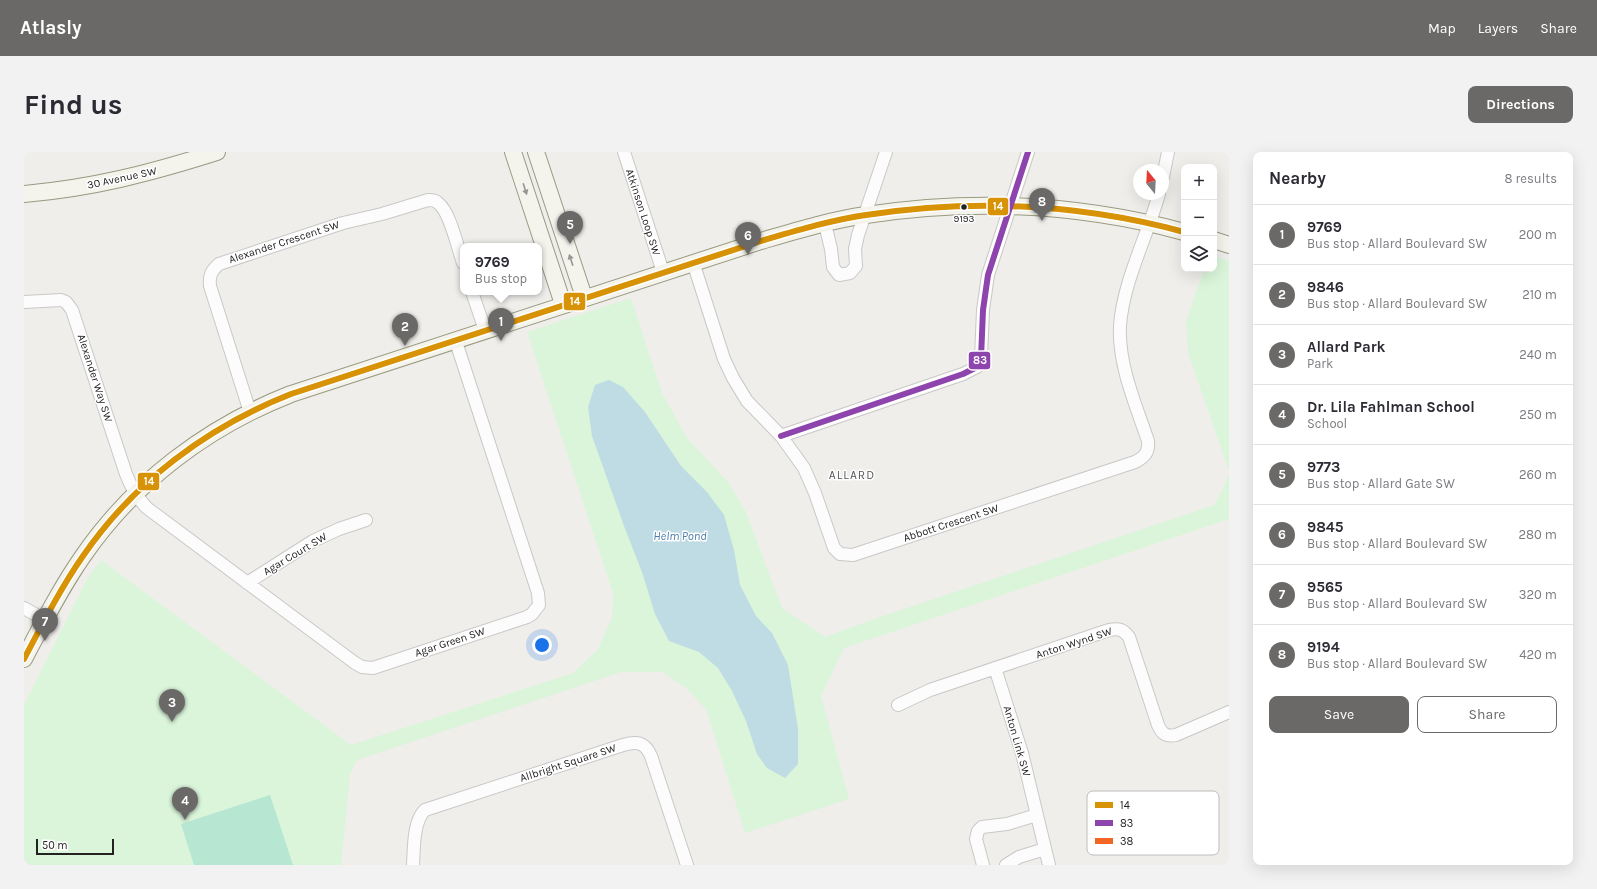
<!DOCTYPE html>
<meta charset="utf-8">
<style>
body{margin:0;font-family:Karla,sans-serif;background:#f2f2f3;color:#2b2b33}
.controls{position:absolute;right:12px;top:12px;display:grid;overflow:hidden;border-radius:8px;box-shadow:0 4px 16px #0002}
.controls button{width:36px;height:36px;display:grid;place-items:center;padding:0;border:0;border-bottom:1px solid #e1e1e2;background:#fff;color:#2b2b33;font:20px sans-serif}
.compass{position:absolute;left:1109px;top:12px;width:36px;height:36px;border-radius:50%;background:#fff;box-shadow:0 4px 16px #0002;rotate:342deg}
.scale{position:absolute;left:12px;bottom:10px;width:78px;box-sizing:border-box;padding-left:4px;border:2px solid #222;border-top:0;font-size:11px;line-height:14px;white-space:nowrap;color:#222;-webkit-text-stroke:3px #fff;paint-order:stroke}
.you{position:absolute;left:518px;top:493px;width:14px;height:14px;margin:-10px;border:3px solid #fff;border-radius:50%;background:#1a73e8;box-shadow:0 0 0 6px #1a73e833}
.badge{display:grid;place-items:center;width:26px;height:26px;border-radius:50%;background:#6a6968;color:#fff;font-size:13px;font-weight:700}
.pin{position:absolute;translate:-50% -33px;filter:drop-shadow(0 1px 2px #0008)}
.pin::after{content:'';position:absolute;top:21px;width:14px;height:12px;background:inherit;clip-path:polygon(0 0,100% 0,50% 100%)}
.popup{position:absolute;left:436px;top:91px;width:82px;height:52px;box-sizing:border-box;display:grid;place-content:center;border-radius:8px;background:#fff;filter:drop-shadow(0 1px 3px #0005);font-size:13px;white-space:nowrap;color:#7c7c81}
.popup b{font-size:15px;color:#2b2b33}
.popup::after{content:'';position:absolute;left:50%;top:100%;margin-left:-8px;border:8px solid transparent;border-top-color:#fff}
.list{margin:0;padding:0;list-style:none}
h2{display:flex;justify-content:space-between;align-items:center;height:52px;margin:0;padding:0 16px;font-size:17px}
h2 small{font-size:13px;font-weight:400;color:#7c7c81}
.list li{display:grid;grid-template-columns:26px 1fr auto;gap:12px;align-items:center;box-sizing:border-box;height:60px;padding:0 16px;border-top:1px solid #e1e1e2}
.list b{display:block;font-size:15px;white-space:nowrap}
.list p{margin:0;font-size:13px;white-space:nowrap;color:#7c7c81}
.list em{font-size:13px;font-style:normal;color:#7c7c81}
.actions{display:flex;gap:8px;padding:12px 16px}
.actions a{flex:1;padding:9px 0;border:1px solid #6a6968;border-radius:8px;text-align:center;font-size:14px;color:#6a6968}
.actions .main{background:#6a6968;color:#fff}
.icon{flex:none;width:22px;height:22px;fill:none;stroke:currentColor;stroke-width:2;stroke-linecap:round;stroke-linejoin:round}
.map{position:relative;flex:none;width:1205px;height:713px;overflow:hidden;border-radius:8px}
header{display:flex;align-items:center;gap:24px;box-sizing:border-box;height:56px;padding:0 20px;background:#6a6968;color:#fff}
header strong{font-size:19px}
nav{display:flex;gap:22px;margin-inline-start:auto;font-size:14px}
.intro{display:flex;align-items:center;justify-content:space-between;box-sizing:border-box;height:96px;padding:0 24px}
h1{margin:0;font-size:28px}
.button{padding:10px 18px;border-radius:8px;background:#6a6968;color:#fff;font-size:14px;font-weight:700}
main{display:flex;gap:24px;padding:0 24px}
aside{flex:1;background:#fff;border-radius:8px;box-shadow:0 4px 16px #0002}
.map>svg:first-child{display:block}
</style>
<header>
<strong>Atlasly</strong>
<nav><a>Map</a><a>Layers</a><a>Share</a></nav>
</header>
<div class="intro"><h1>Find us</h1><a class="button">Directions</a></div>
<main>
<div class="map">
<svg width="1205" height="713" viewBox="0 0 1205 713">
<rect width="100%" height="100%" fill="#f0eeeb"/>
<!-- park -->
<path fill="#daf5da" d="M 1190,104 L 1205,109 L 1205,319 L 1164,201 L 1162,170 L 1180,117 L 1190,117 Z
M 607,146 L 638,241 L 663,286 L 705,331 L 722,360 L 758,456 L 801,485 L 850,467 L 1190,353 L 1200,335 L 1205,321 L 1205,367 L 820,496 L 797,544 L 825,647 L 721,681 L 682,557 L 663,537 L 638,520 L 597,520 L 333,608 L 326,622 L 317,713 L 0,713 L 0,553 L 63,427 L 77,408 L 327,593 L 549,521 L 574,497 L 588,465 L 589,441 L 503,180 Z"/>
<!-- pitch -->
<path fill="#b7e6d2" d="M 246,643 L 269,713 L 170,713 L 157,672 Z"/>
<!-- water -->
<path fill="#bfdbe3" d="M 585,228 L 599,235 L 621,260 L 657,314 L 683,340 L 700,363 L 710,398 L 716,433 L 732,464 L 748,481 L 764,513 L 774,577 L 774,612 L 761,626 L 743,616 L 733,602 L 722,569 L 708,539 L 694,516 L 675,500 L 645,489 L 631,462 L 618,420 L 600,374 L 568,284 L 564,255 L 571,233 Z"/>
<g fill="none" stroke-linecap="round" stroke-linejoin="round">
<!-- street casing -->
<g stroke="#c9c8c7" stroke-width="14">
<path id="street" d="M 600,0 L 639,120
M 1139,25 L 1144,0
M 801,72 L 807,97 L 809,115 L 815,123 L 826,121 L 832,114 L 831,97 L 834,83 L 862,0
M 669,110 L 700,207 L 709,226 L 723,249 L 757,284 L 780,316 L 791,341 L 810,396 L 816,402 L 829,403 L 1111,310 C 1121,305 1125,300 1124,289 C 1112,253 1094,213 1096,174 C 1099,130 1123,85 1135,42
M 448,140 L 461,178
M 0,150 L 37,148 L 42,150 L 48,158 L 102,322 C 107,335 113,346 123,356 L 331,511 L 338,515 L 349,516 L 503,465 L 508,462 L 515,453 L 514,441 L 431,187
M 226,260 L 186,134 C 185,124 187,119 195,112 L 319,71 L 358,62 L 404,48 C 408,48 412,48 415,52 C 426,60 434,97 439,111
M 757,284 L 939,222 L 953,215 L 957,206 L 959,158 L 964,123 L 1004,0
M 223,431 L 289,389 L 315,377 L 342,368
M 0,456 L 21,468
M 971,516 L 998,601 L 1025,713
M 874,553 L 906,538 L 1085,478 C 1094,476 1099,477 1105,485 L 1134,573 C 1138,582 1142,585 1152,583 L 1205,560
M 389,713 C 390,697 389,669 401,658 L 599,593 C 613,589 621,590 627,604 L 663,713
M 959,713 L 952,687 L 954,679 L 958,675 L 983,672 L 1013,663
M 982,713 L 995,705 L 1021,697"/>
</g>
<!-- secondary casing -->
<g stroke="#999a82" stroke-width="18">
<path id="secondary" d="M 489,0 L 539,152
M 512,0 L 560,145
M 0,42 C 69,36 127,21 193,0
M 1190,88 L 1205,93
M 0,507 C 18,473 36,437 59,404 C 110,330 183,275 267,242 L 737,89 C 771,79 807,68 842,63 C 948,47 1057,52 1160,80"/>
</g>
<!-- street -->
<use href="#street" stroke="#fdfcfc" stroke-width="12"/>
<!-- secondary -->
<use href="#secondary" stroke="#f4f4ed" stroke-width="16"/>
<!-- bus-1 casing -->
<g stroke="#fff" stroke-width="9">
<path id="bus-1" d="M 0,507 C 18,473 36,437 59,404 C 110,330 183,275 267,242 L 737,89 C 771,79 807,68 842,63 C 948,47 1057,52 1160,80"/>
</g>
<!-- bus-2 casing -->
<g stroke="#fff" stroke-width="9">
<path id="bus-2" d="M 757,284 L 939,222 L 953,215 L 957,206 L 959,158 L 964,123 L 1004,0"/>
</g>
<!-- bus-1 -->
<use href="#bus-1" stroke="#d79205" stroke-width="6"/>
<!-- bus-2 -->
<use href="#bus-2" stroke="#8e44ad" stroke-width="6"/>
</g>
<!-- one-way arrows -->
<defs><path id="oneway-solid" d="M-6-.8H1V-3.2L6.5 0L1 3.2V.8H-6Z"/></defs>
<g fill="#969692">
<use href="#oneway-solid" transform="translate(501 37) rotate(72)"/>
<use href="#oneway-solid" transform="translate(547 108) rotate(-108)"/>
</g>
<!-- markers -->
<circle fill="#222" stroke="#fff" stroke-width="1.5" cx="940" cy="55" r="3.5"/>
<g text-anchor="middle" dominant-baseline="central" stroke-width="3" stroke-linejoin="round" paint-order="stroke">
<!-- bus labels -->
<g font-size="10" fill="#222" stroke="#fff">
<text x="940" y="67">9193</text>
</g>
<!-- street labels -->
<g font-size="11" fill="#222" stroke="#fff">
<text transform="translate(98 26) rotate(-12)">30 Avenue SW</text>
<text transform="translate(619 60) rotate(72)">Atkinson Loop SW</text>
<text transform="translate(260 90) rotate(-18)">Alexander Crescent SW</text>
<text transform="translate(71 226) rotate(72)">Alexander Way SW</text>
<text transform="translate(927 371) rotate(-18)">Abbott Crescent SW</text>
<text transform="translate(271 402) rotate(-31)">Agar Court SW</text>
<text transform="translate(426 490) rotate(-18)">Agar Green SW</text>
<text transform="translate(1050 491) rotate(-18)">Anton Wynd SW</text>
<text transform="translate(993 589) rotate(74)">Anton Link SW</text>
<text transform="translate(544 611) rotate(-18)">Allbright Square SW</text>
</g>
<!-- neighbourhood labels -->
<g font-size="12" letter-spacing="1" fill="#555" stroke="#fff">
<text x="828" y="323">ALLARD</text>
</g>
<!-- water labels -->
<g font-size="12" font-style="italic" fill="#4a7aab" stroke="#fff">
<text x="656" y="384">Helm Pond</text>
</g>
</g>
<!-- legend -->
<rect x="1063" y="639" width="132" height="64" rx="6" fill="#fff" stroke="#bdbdbd" stroke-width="1"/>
<rect x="1071" y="650" width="18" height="6" fill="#d79205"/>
<rect x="1071" y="668" width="18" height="6" fill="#8e44ad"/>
<rect x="1071" y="686" width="18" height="6" fill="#f26522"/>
<g font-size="11" fill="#222">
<text x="1096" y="657">14</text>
<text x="1096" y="675">83</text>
<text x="1096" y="693">38</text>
</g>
<g stroke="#fff" stroke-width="1.5">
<rect x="963" y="45" width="22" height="19" rx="4" fill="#d79205"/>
<rect x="539" y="140" width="23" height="19" rx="4" fill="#d79205"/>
<rect x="944" y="199" width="23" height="19" rx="4" fill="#8e44ad"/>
<rect x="113" y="320" width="23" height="19" rx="4" fill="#d79205"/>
</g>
<g font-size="11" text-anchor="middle" font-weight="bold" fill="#fff">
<text x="974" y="58">14</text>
<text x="551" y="153">14</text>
<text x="956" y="212">83</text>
<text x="125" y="333">14</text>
</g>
</svg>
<div class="controls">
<button>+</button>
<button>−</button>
<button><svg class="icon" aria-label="layers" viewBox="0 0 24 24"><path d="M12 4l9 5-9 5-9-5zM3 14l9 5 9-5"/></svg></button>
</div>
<svg class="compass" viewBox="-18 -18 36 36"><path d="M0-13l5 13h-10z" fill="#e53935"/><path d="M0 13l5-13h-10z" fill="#7c7c81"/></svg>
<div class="scale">50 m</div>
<div class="you"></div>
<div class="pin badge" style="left:477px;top:189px">1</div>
<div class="popup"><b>9769</b>Bus stop</div>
<div class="pin badge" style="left:381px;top:194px">2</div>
<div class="pin badge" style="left:148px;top:570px">3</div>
<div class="pin badge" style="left:161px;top:668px">4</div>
<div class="pin badge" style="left:546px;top:92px">5</div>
<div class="pin badge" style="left:724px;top:103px">6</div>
<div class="pin badge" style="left:21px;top:489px">7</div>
<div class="pin badge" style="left:1018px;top:69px">8</div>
</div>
<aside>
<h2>Nearby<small>8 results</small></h2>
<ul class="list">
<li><span class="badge">1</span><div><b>9769</b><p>Bus stop · Allard Boulevard SW</p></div><em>200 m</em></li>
<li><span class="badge">2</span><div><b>9846</b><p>Bus stop · Allard Boulevard SW</p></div><em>210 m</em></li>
<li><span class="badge">3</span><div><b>Allard Park</b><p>Park</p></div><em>240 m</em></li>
<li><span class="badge">4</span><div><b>Dr. Lila Fahlman School</b><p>School</p></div><em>250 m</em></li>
<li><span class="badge">5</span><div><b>9773</b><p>Bus stop · Allard Gate SW</p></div><em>260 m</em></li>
<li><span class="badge">6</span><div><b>9845</b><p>Bus stop · Allard Boulevard SW</p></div><em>280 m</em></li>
<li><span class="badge">7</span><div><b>9565</b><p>Bus stop · Allard Boulevard SW</p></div><em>320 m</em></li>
<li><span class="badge">8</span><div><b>9194</b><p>Bus stop · Allard Boulevard SW</p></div><em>420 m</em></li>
</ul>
<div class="actions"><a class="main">Save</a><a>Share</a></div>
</aside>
</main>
